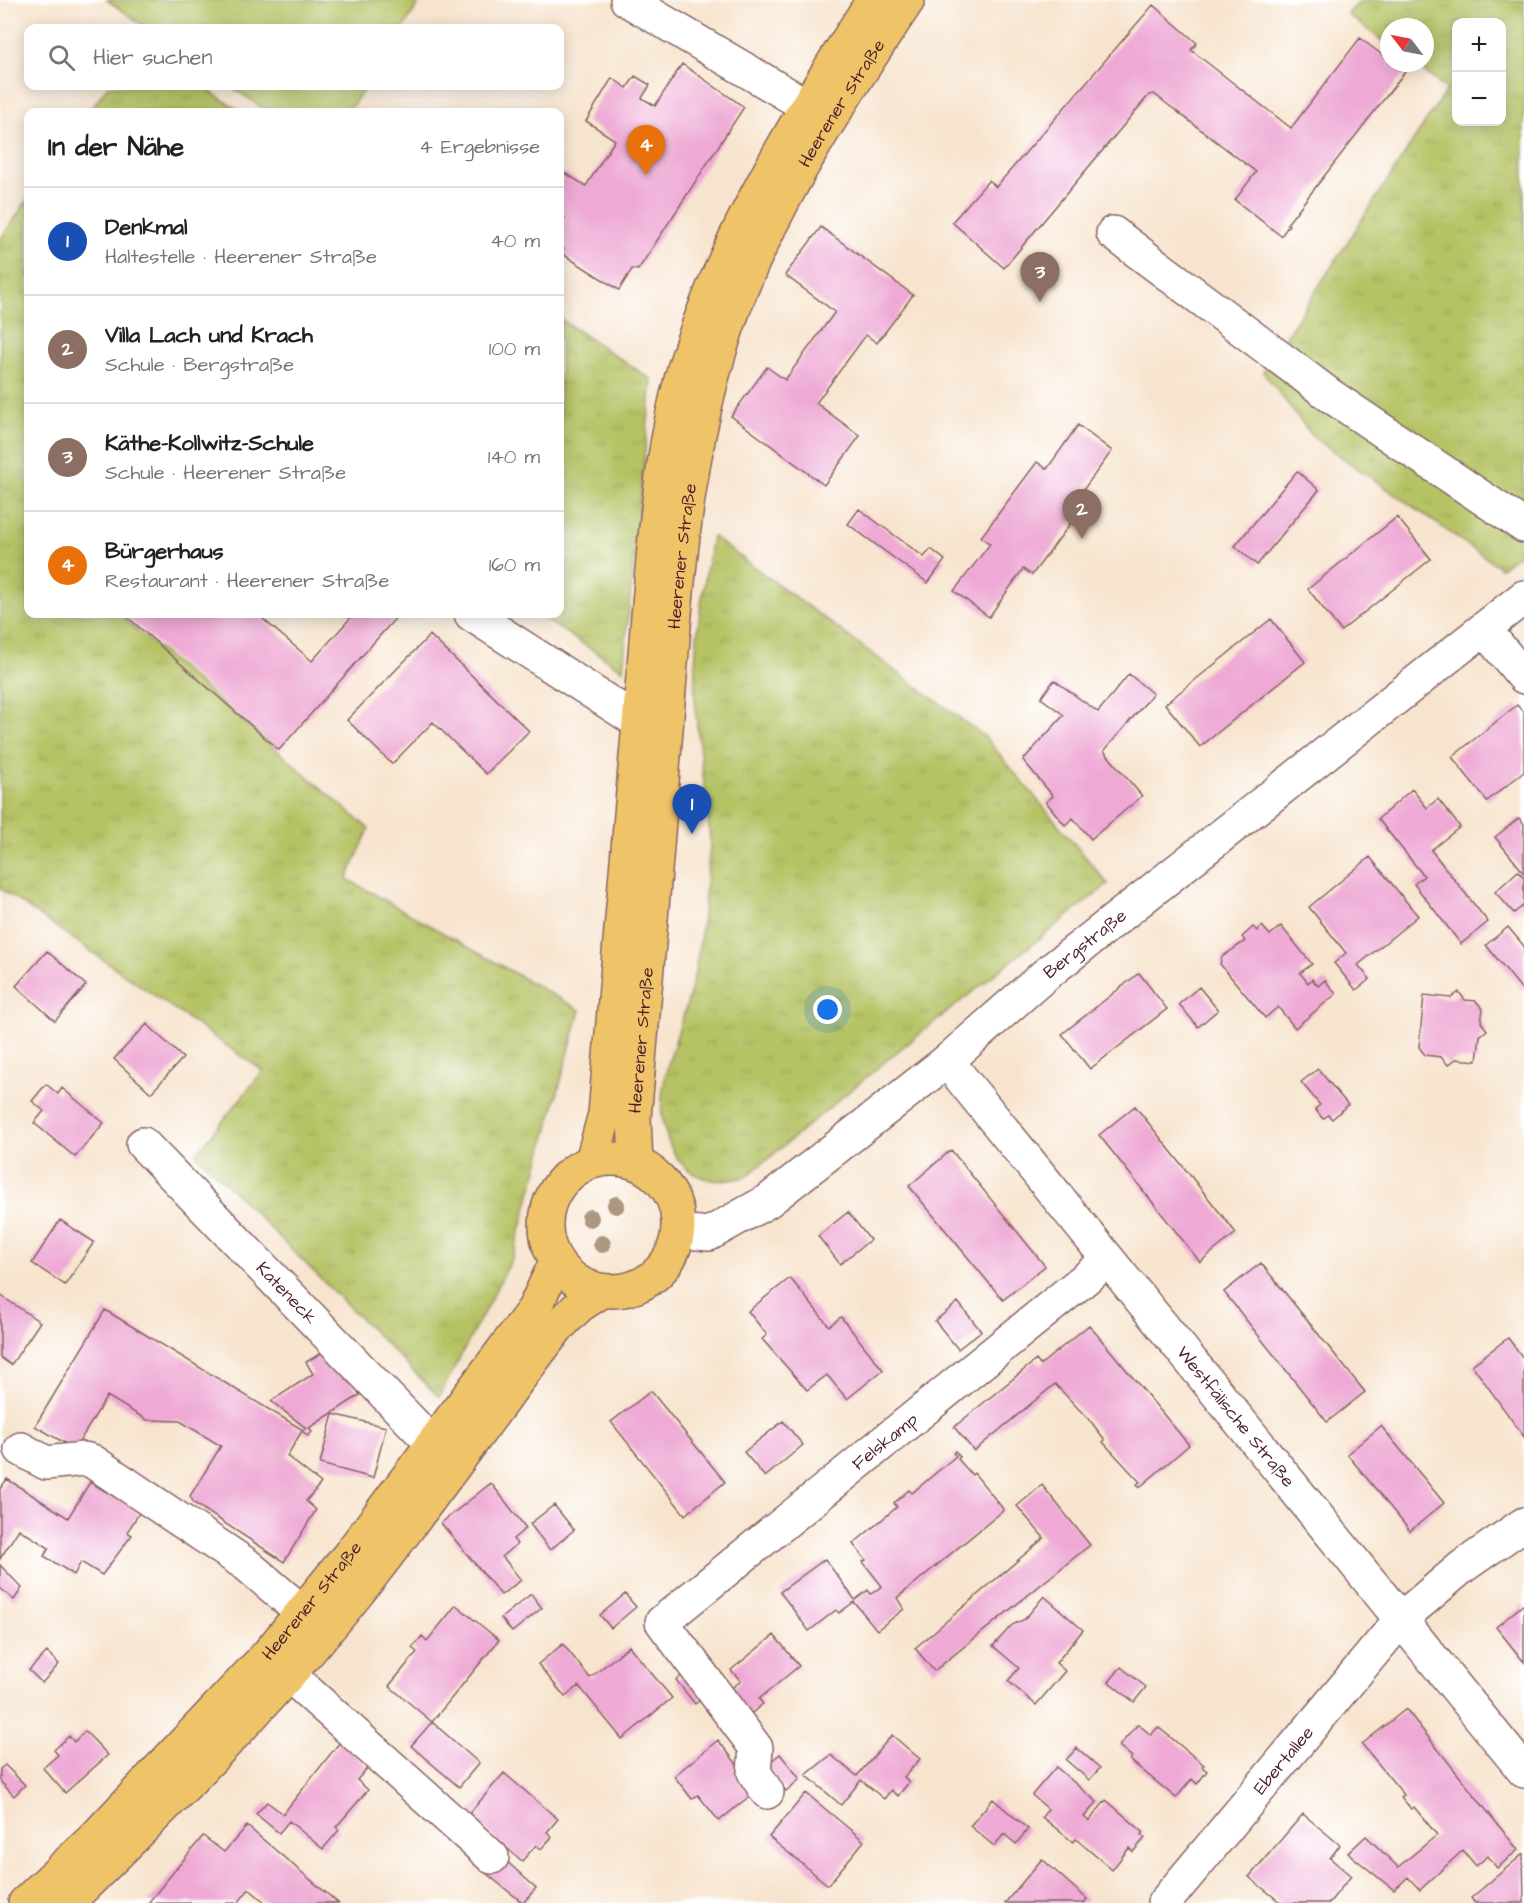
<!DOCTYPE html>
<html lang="de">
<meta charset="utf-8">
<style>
body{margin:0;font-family:"Architects Daughter",sans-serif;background:#f2f2f2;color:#222}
.controls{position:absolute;right:18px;top:18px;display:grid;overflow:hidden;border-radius:12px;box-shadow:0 3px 15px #0003}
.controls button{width:54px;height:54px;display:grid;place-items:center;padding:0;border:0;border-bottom:2px solid #e0e0e0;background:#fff;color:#222;font:30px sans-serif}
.compass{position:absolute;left:1380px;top:18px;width:54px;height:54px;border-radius:50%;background:#fff;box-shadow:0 3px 15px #0003;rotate:302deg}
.you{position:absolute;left:828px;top:1010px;width:21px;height:21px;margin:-15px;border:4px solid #fff;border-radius:50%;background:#1a73e8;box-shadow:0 0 0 9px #1a73e833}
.badge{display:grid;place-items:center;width:39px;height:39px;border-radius:50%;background:#b5179e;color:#fff;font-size:20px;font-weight:700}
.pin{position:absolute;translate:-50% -50px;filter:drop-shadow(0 2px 3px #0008)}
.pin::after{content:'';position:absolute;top:32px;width:21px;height:18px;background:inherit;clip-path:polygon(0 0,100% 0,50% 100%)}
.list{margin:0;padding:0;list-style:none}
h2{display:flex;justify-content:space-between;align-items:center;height:78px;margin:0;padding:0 24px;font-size:26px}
h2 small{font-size:20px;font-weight:400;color:#767676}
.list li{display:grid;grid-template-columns:39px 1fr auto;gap:18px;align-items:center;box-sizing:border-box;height:108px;padding:0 24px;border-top:2px solid #e0e0e0}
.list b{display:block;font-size:22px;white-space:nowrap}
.list p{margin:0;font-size:20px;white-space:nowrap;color:#767676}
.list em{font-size:20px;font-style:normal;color:#767676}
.icon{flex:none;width:33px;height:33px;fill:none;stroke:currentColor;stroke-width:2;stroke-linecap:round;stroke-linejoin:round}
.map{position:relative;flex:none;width:1524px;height:1903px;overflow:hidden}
.search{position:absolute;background:#fff;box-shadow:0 3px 15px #0003;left:24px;top:24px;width:540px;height:66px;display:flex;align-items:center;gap:15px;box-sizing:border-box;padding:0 21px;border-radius:12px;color:#767676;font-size:22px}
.panel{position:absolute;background:#fff;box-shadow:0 3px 15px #0003;left:24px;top:108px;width:540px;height:510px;border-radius:12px}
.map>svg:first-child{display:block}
</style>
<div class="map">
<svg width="1524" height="1903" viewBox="0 0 1524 1903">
<defs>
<pattern id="grass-tufts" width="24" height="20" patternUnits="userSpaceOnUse" patternTransform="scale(1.5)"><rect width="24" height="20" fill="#b5c365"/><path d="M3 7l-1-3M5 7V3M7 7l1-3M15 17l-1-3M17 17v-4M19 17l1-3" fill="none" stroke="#9da758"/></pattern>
</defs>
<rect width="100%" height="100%" fill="#fff"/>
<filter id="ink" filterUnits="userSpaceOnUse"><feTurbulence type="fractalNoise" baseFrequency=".0167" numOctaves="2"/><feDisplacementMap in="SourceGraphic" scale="12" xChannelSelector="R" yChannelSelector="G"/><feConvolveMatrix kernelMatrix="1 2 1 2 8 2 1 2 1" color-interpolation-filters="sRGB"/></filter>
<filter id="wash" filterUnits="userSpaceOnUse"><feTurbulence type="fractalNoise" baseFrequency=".008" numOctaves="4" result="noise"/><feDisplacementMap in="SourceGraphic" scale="24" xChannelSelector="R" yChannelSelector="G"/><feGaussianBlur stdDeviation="1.35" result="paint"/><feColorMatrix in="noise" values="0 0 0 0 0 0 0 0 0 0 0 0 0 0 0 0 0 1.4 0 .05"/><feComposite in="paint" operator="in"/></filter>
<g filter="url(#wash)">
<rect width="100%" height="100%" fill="#f7e4ce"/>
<!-- grass -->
<path fill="url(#grass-tufts)" stroke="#807148" stroke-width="1.5" fill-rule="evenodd" d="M 1362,0 L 1524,0 L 1524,550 L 1501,568 L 1314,438 L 1263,372 L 1447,89 L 1412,63 L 1425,63 L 1425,27 L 1389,27 L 1389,46 L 1347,14 ZM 1456,22 L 1502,22 L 1502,122 L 1456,122 Z
M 108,86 L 201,86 L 242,112 L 89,112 Z
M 28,199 L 28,614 L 118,614 L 369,829 L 347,879 L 580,1010 L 513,1257 L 439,1397 L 196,1154 L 263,1071 L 0,888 L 0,240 Z
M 560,319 L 652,380 L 623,670 L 537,614 L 560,614 Z
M 712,536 L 984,736 L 1108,884 L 893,1055 L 747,1176 C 702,1191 672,1168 663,1122 C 655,1083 683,1025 692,986 C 700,952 703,917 706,883 C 707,869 710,855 710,842 C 707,785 693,729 695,670 C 696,626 705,580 712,536 Z"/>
<!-- pitch -->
<path fill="#b5c365" stroke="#807148" stroke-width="1.5" d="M 107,0 L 421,0 L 403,28 L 147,28 Z
M 230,86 L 366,86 L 348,112 L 269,112 Z"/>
<g id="blocks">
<!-- building -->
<path fill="#eea9d4" d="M 1153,5 L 1197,43 L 1191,50 L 1291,128 L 1360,38 L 1389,60 L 1389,63 L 1405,72 L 1287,224 L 1289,225 L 1281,236 L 1235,200 L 1256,172 L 1154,94 L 1149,95 L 1004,268 L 952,222 L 989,180 L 996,187 Z
M 682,64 L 744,107 L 638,270 L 632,269 L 619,290 L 561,253 L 564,249 L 560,246 L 560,227 L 565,218 L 560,214 L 560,181 L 565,173 L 586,186 L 615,140 L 586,121 L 612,78 L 627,88 L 635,76 L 650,85 L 642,98 L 655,106 Z
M 821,227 L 913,295 L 877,343 L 866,335 L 816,403 L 860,436 L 824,485 L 731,416 L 767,367 L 785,380 L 835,312 L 785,275 Z
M 1078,425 L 1112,451 L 1080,494 L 1088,500 L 1032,575 L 1023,569 L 989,617 L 954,591 L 990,544 L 981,537 L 1037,462 L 1047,469 Z
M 1297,471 L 1319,490 L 1257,565 L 1235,546 Z
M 859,509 L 924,557 L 931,549 L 945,560 L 928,583 L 848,524 Z
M 1397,517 L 1431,559 L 1341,631 L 1308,589 Z
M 124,614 L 257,614 L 312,661 L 354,614 L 399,614 L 279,750 Z
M 1271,619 L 1305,662 L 1200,747 L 1165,704 Z
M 430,635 L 529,731 L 486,774 L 433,722 L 392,764 L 347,720 Z
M 1129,674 L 1153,694 L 1104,751 L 1142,796 L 1091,839 L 1073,818 L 1065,825 L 1046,802 L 1053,796 L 1023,760 L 1064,715 L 1041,698 L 1054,680 L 1098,712 Z
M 1517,705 L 1524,713 L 1524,772 L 1487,801 L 1452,757 Z
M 1412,789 L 1427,808 L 1438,799 L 1460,827 L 1431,850 L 1488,922 L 1461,944 L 1414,884 L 1424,876 L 1378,819 Z
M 1519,818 L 1524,824 L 1524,873 L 1495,837 Z
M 1370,857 L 1418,916 L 1358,965 L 1370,979 L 1356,990 L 1334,963 L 1346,953 L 1309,907 Z
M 1518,871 L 1524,877 L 1524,905 L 1514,913 L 1495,892 Z
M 1262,926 L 1270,935 L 1281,926 L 1312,964 L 1300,973 L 1308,983 L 1312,979 L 1318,986 L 1325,980 L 1336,994 L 1295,1028 L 1278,1007 L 1265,1018 L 1220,964 L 1222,957 L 1245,941 L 1242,937 L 1253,927 L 1257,931 Z
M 1508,927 L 1524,946 L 1524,992 L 1486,945 Z
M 47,951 L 86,985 L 55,1021 L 16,986 Z
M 1139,973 L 1167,1009 L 1090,1069 L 1062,1034 Z
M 1199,987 L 1218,1010 L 1198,1027 L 1179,1004 Z
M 1459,992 L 1465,1000 L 1476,1001 L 1483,1009 L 1481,1022 L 1487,1030 L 1480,1036 L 1477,1061 L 1456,1059 L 1448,1065 L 1441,1057 L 1425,1055 L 1419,1047 L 1424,995 L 1451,998 Z
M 147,1024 L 183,1058 L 151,1093 L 114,1059 Z
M 1318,1069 L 1348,1105 L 1332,1119 L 1328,1115 L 1323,1119 L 1315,1109 L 1320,1105 L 1301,1082 Z
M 46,1084 L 58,1094 L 62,1088 L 104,1123 L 75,1157 L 34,1123 L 44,1111 L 32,1101 Z
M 1135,1106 L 1236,1233 L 1200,1262 L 1099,1135 Z
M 951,1150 L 1045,1266 L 1003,1300 L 909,1186 Z
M 848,1212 L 870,1240 L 840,1264 L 818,1236 Z
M 60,1220 L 94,1242 L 65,1285 L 32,1263 Z
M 1261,1263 L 1365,1392 L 1327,1422 L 1224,1292 Z
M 790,1278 L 829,1326 L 841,1317 L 883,1370 L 847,1399 L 827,1375 L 807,1390 L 762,1339 L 767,1335 L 748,1311 Z
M 0,1295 L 40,1322 L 11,1365 L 0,1357 Z
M 958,1302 L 981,1331 L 958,1349 L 935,1321 Z
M 105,1310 L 303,1430 L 306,1428 L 271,1401 L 313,1374 L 306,1362 L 330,1348 L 360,1395 L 309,1428 L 312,1432 L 308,1436 L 302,1431 L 287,1456 L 321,1483 L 306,1501 L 316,1510 L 284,1562 L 194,1503 L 190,1496 L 221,1446 L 180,1421 L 147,1420 L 107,1396 L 75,1449 L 35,1426 Z
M 1089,1325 L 1189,1445 L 1140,1487 L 1137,1484 L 1140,1482 L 1103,1442 L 1105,1440 L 1092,1423 L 1055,1384 L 974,1451 L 954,1427 L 1036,1360 L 1040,1365 Z
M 1508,1338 L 1524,1359 L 1524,1437 L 1472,1365 Z
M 651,1391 L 725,1482 L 685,1515 L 611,1422 Z
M 333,1414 L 386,1427 L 373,1478 L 320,1464 Z
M 783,1421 L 803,1445 L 765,1477 L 744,1452 Z
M 1381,1426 L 1444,1503 L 1410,1531 L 1347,1454 Z
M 955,1451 L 960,1457 L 958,1459 L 972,1475 L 974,1473 L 1004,1510 L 897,1598 L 904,1609 L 877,1630 L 854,1602 L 839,1613 L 836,1610 L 809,1631 L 780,1592 L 825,1559 L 855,1600 L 868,1590 L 871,1594 L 882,1586 L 863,1562 L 866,1560 L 853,1544 L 897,1507 L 894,1503 L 909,1490 L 912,1493 L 956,1456 L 953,1453 Z
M 7,1479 L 68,1518 L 90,1482 L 140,1512 L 127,1532 L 132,1535 L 102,1575 L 81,1562 L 74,1575 L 44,1556 L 49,1548 L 19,1529 L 0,1559 L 0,1489 Z
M 491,1483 L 526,1528 L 513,1539 L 517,1544 L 502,1556 L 521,1580 L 501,1595 L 441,1523 Z
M 1042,1485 L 1090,1545 L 934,1671 L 915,1648 L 1044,1538 L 1017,1506 Z
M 554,1505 L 574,1530 L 550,1550 L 530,1524 Z
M 0,1565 L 22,1588 L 14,1600 L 0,1588 Z
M 531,1594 L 542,1608 L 512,1632 L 501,1618 Z
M 625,1594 L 636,1607 L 611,1628 L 600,1615 Z
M 1044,1596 L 1083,1630 L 1056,1663 L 1065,1671 L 1036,1705 L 1008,1681 L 1019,1668 L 993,1646 L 1012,1625 L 1025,1619 Z
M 1524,1604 L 1524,1662 L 1496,1627 Z
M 456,1605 L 499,1640 L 432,1722 L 389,1686 L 417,1652 L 412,1648 L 422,1636 L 427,1641 Z
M 774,1635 L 799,1666 L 759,1699 L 763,1704 L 748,1716 L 728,1691 L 741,1681 L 731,1670 Z
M 563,1644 L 590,1678 L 629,1646 L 672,1698 L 622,1739 L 579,1686 L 565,1697 L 538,1664 Z
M 47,1652 L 59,1664 L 42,1683 L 29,1670 Z
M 1121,1667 L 1146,1687 L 1134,1702 L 1109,1682 Z
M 688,1671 L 707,1695 L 695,1704 L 676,1680 Z
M 1406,1709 L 1518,1850 L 1497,1868 L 1488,1856 L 1476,1866 L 1463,1850 L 1420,1890 L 1408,1877 L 1394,1890 L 1348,1853 L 1366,1836 L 1398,1867 L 1437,1835 L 1414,1807 L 1411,1809 L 1401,1797 L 1404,1795 L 1362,1744 Z
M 432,1722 L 479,1763 L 459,1787 L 411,1746 Z
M 1138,1724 L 1151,1735 L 1158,1727 L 1204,1765 L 1202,1767 L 1207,1771 L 1197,1784 L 1192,1779 L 1176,1798 L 1130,1760 L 1132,1757 L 1119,1746 Z
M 85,1731 L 108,1755 L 65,1793 L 43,1768 L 58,1755 L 54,1750 L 69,1736 L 74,1742 Z
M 892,1735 L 920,1759 L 904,1777 L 909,1782 L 898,1796 L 891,1790 L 884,1799 L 861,1780 L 841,1805 L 806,1775 L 831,1755 L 857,1776 Z
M 718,1740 L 757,1790 L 719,1821 L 698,1795 L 692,1799 L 674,1776 Z
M 340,1742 L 368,1767 L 357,1780 L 368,1790 L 336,1827 L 339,1830 L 323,1849 L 289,1821 L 279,1833 L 256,1814 L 267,1802 L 283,1814 Z
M 1077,1748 L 1100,1768 L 1089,1780 L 1066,1760 Z
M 780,1754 L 800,1779 L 786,1791 L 765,1766 Z
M 5,1765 L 25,1785 L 14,1796 L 0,1781 L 0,1769 Z
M 1056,1767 L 1097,1802 L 1084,1817 L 1089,1821 L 1106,1800 L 1143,1832 L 1141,1835 L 1145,1838 L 1133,1852 L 1129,1848 L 1112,1870 L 1076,1839 L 1073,1842 L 1042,1817 L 1048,1809 L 1032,1795 Z
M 504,1773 L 558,1819 L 547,1832 L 552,1837 L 541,1849 L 536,1845 L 522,1861 L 468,1815 Z
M 806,1793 L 864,1841 L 828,1885 L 769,1837 Z
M 993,1799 L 1028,1829 L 1016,1844 L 1004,1834 L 994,1846 L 970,1826 Z
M 1303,1814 L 1340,1845 L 1330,1858 L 1351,1876 L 1329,1903 L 1281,1903 L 1249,1877 Z
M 247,1826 L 338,1903 L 266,1903 L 249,1889 L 238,1903 L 148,1903 L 203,1836 L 224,1852 Z
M 1523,1854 L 1524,1903 L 1475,1903 L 1471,1898 Z
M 502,1857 L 536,1888 L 523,1903 L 487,1874 Z
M 1042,1859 L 1087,1899 L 1084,1903 L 1005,1903 Z"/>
</g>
</g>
<g filter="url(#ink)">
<use href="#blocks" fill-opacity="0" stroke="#876464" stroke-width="1.5"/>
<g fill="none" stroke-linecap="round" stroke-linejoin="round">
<!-- minor casing -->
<g stroke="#876464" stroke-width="36">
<g id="minor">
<path d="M 627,0 L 829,119"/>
<path d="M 1113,233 L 1331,396 L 1524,526"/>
<path d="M 471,614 L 639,722"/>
<path d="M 1484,629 L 1524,677"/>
<path id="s1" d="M 947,1061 L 1524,1771"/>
<path id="s2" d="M 143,1144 L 432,1443"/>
<path id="s3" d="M 678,1231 L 709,1234 L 768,1201 L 947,1061 L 1045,975 L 1524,597"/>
<path d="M 21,1449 L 46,1463 L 84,1459 L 92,1461 L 247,1565 L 302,1612"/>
<path d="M 288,1674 L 492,1857"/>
<path id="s4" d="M 767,1792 L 754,1772 L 756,1748 L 662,1622 L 1107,1261"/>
<path id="s5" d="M 1164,1903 L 1402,1618 L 1462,1567 L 1524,1524"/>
</g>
</g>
<!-- major casing -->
<g stroke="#876464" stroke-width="36">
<g id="major">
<circle cx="612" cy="1225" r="66"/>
<path d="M 592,1161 L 605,1114 C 618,965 630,815 644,665 C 652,572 658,458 684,369 C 724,235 799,117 873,0"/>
<path id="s6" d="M 636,1163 L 634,1118 C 645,992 656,867 665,742 C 677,589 684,429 743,285 C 785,184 847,91 908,0"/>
<path id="s7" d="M 25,1903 L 94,1838 L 268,1654 L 349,1555 L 534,1309 L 556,1262"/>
<path d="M 67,1903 C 175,1798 282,1690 375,1571 C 437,1491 495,1409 557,1328 L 579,1306 L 602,1291"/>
</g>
</g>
<!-- minor -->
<use href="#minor" stroke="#fff" stroke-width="33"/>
<!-- major -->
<use href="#major" stroke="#efc469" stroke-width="33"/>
</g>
<!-- trees -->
<g fill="#ac977f">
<circle cx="616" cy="1205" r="9"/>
<circle cx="590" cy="1218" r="9"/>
<circle cx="602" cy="1244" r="9"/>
</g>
</g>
<g text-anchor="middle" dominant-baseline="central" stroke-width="6" stroke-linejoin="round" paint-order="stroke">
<!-- street labels -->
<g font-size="18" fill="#4a1f2b" stroke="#fff">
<text stroke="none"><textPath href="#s6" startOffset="1095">Heerener Straße</textPath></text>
<text stroke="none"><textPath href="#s6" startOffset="609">Heerener Straße</textPath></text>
<text stroke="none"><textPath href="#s3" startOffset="507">Bergstraße</textPath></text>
<text stroke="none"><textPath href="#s6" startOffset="123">Heerener Straße</textPath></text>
<text stroke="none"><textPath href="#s2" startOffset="207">Kateneck</textPath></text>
<text stroke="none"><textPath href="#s1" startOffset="458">Westfälische Straße</textPath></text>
<text stroke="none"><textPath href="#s4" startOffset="492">Felskamp</textPath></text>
<text stroke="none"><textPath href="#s7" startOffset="417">Heerener Straße</textPath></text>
<text stroke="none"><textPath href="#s5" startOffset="186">Ebertallee</textPath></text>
</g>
</g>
</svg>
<div class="controls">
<button>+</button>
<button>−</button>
</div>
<svg class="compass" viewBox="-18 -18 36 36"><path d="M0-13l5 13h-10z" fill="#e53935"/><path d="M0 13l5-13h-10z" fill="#767676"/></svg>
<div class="you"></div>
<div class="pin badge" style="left:692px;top:834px;background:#1a4fb4">1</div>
<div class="pin badge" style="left:1082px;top:539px;background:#8d6e63">2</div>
<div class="pin badge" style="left:1040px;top:302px;background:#8d6e63">3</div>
<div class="pin badge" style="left:646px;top:175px;background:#e8710a">4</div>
<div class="search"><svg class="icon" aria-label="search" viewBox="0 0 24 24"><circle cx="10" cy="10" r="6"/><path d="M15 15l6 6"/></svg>Hier suchen</div>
<section class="panel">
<h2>In der Nähe<small>4 Ergebnisse</small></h2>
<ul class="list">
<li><span class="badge" style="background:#1a4fb4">1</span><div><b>Denkmal</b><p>Haltestelle · Heerener Straße</p></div><em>40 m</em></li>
<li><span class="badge" style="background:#8d6e63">2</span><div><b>Villa Lach und Krach</b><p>Schule · Bergstraße</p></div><em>100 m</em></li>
<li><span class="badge" style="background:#8d6e63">3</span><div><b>Käthe-Kollwitz-Schule</b><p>Schule · Heerener Straße</p></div><em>140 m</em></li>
<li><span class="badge" style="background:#e8710a">4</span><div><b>Bürgerhaus</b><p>Restaurant · Heerener Straße</p></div><em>160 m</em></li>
</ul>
</section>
</div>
